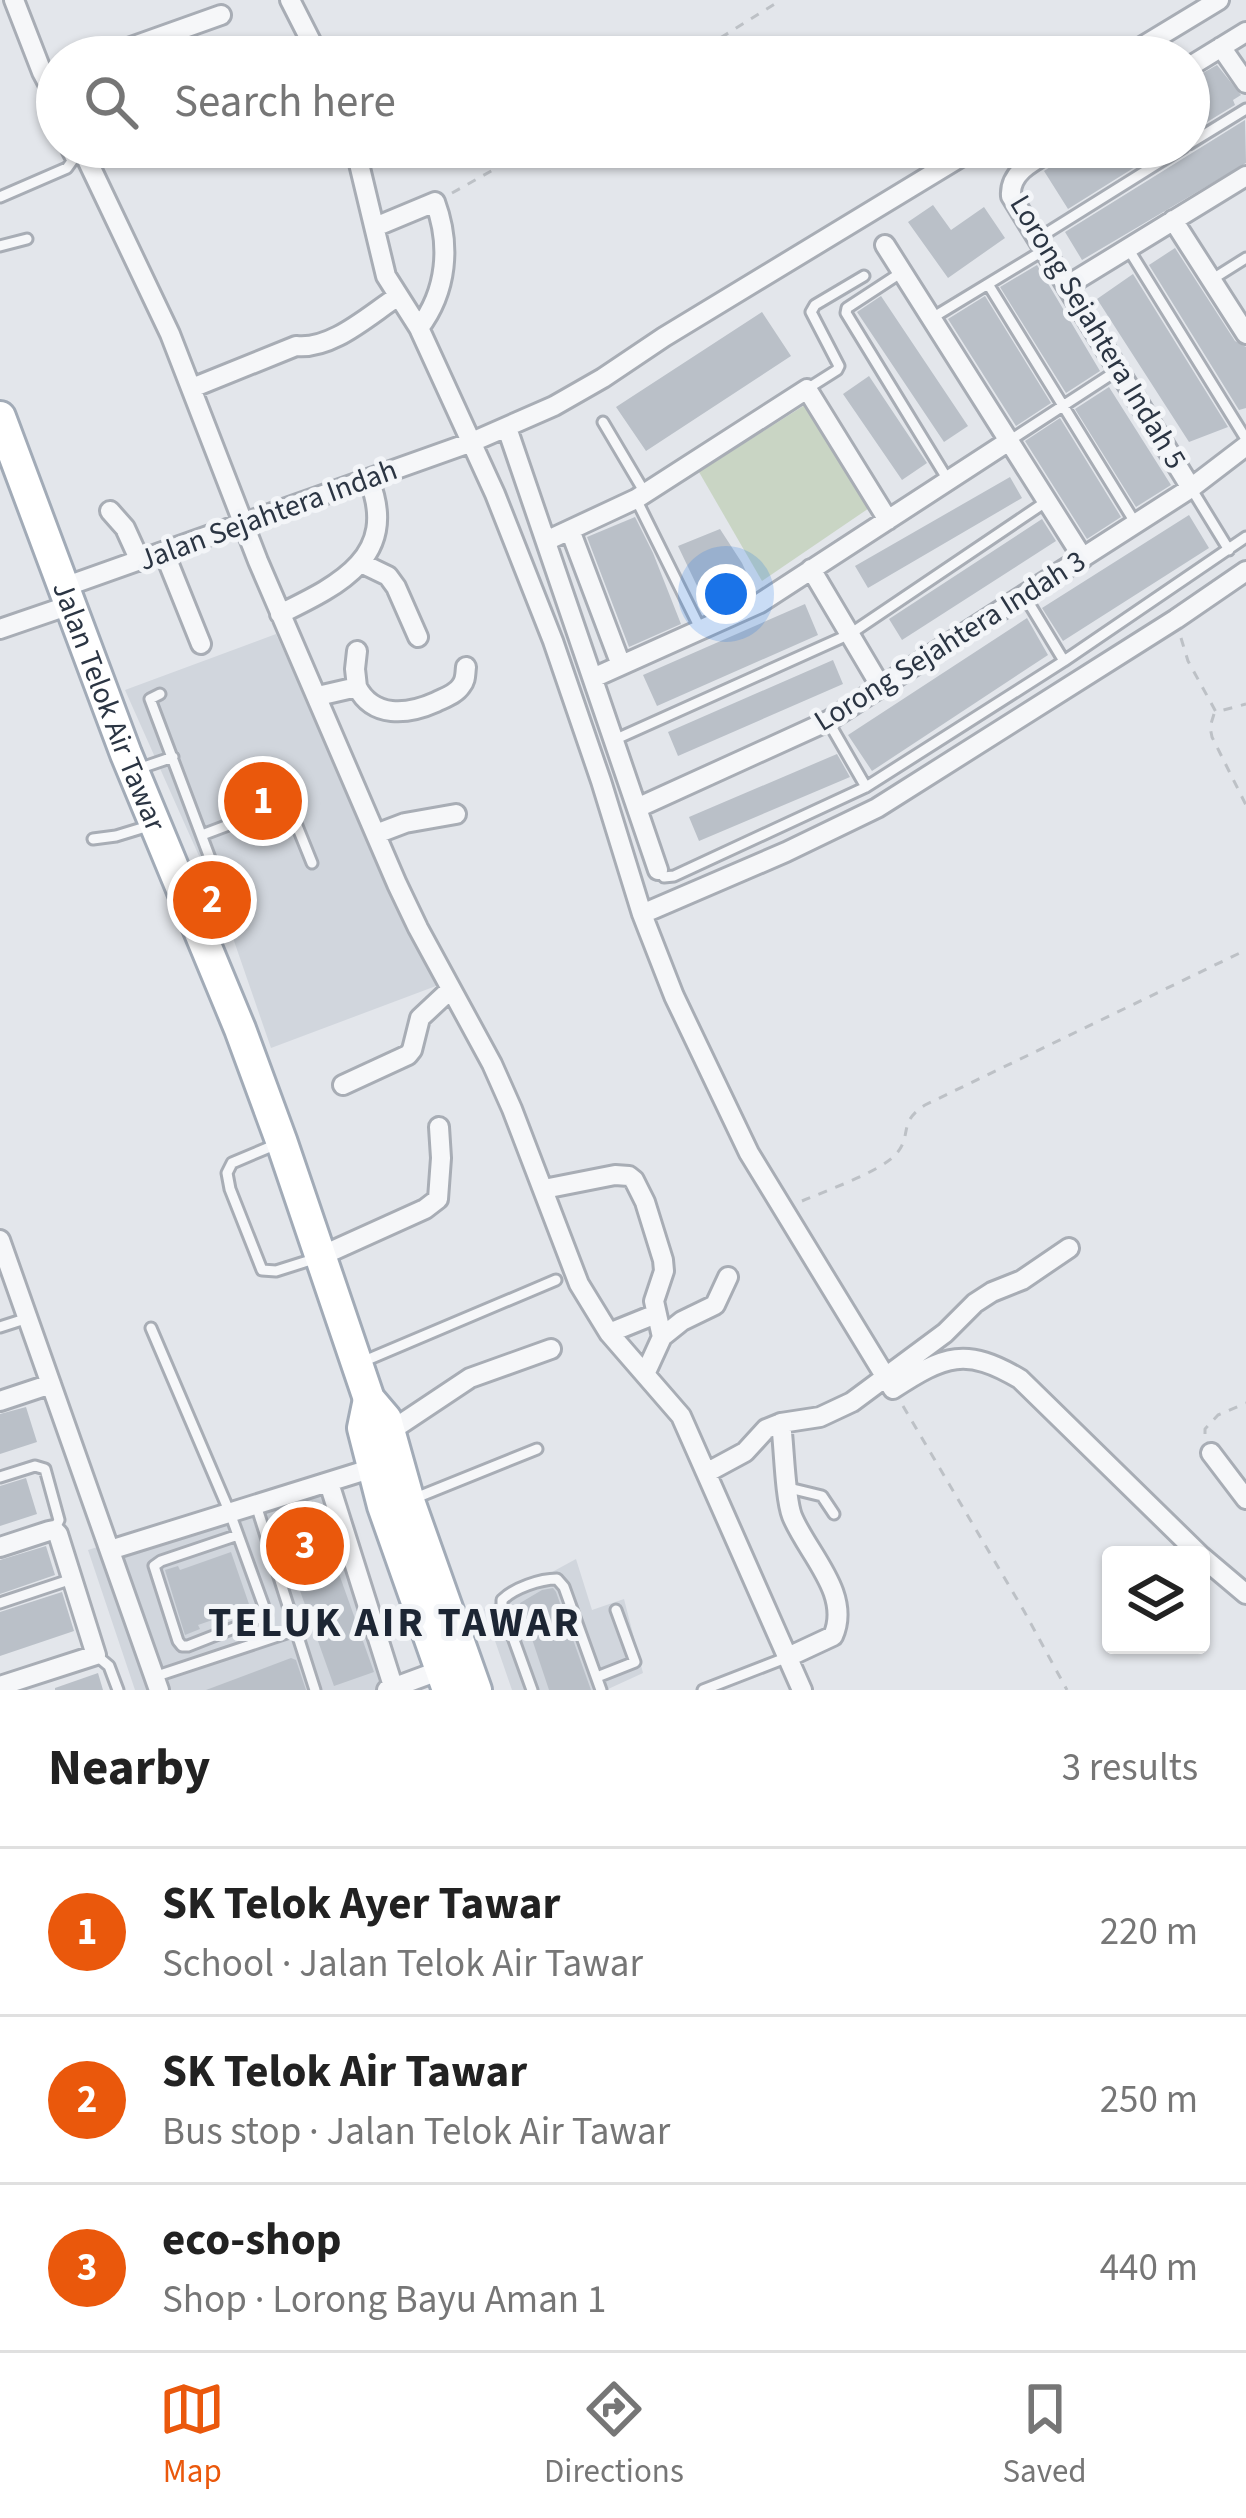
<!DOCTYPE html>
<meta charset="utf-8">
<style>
body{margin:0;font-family:"Source Sans 3",sans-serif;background:#f2f2f2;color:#222}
.controls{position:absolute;right:36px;bottom:36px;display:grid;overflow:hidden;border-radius:12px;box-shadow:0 3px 9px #0004}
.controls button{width:108px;height:108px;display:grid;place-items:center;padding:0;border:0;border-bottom:3px solid #e0e0e0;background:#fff;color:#222;font:60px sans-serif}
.you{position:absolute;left:726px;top:594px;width:42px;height:42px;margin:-30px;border:9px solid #fff;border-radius:50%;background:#1a73e8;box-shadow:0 0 0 18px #1a73e833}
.badge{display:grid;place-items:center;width:78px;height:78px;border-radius:50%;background:#ea580c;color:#fff;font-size:39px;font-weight:700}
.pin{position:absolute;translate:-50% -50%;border:6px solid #fff;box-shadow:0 3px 12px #0006}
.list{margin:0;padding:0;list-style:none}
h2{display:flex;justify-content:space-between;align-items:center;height:156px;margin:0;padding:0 48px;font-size:51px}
h2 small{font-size:39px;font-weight:400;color:#767676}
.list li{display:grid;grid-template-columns:78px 1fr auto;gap:36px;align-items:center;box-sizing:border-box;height:168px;padding:0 48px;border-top:3px solid #e0e0e0}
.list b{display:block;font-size:45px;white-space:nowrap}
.list p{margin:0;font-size:39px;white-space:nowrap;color:#767676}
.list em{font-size:39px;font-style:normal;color:#767676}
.icon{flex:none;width:66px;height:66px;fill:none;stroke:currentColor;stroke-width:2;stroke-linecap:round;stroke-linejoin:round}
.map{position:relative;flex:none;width:1246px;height:1690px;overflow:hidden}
.search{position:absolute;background:#fff;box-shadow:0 3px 9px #0004;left:36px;right:36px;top:36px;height:132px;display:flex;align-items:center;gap:30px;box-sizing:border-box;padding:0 42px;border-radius:66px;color:#767676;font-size:45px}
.sheet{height:660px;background:#fff}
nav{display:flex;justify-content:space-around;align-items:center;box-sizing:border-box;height:168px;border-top:3px solid #e0e0e0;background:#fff;font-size:33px;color:#767676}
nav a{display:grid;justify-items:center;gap:6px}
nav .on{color:#ea580c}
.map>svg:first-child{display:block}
</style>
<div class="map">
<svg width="1246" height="1690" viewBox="0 0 1246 1690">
<rect width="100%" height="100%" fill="#e3e6eb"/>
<!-- built -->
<path fill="#d1d6dd" d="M 276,634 L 436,986 L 271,1048 L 224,912 L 125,690 Z
M 323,1475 L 396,1684 L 377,1690 L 135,1690 L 88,1550 Z
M 576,1559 L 592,1610 L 624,1599 L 643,1673 L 606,1690 L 512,1690 L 484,1609 Z"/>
<!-- green -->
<path fill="#c9d5c4" d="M 808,403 L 878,502 L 762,581 L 699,472 Z"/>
<!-- building -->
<path fill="#bac0c8" d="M 1217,65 L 1241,95 L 1233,100 L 1235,105 L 1189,133 L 1189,81 Z
M 1245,120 L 1246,163 L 1082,260 L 1065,232 Z
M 1081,147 L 1167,147 L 1068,209 L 1044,171 Z
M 933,205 L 951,230 L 984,207 L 1005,238 L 948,278 L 908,222 Z
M 1175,248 L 1235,341 L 1246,347 L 1246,408 L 1239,410 L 1149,265 Z
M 1037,265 L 1100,371 L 1066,393 L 1000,287 Z
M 1133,274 L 1228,427 L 1189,442 L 1097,299 Z
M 881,296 L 968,426 L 944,442 L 857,312 Z
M 985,296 L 1051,403 L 1016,426 L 948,319 Z
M 762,312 L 791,356 L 646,451 L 616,407 Z
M 869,376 L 927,463 L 902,480 L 843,394 Z
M 1109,387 L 1171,485 L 1136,507 L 1075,409 Z
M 1060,418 L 1121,517 L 1087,539 L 1025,441 Z
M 1010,477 L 1022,498 L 868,588 L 855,566 Z
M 1189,515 L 1209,548 L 1063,641 L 1042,608 Z
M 635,517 L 653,553 L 681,624 L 629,647 L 587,537 Z
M 1042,519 L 1056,541 L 902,640 L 889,619 Z
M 720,529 L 742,563 L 753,587 L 708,609 L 678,546 Z
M 805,604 L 818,635 L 657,706 L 643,675 Z
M 1027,618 L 1048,655 L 872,771 L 848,735 Z
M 833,660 L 843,684 L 678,756 L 668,732 Z
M 837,754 L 850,777 L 699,841 L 689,817 Z
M 26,1407 L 37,1442 L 0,1454 L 0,1414 Z
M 26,1478 L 37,1514 L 0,1526 L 0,1486 Z
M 313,1501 L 374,1672 L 334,1686 L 273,1515 Z
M 46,1546 L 55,1575 L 0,1594 L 0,1560 Z
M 231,1552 L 250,1607 L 198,1625 L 200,1629 L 185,1635 L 165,1570 L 178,1566 L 180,1570 Z
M 553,1588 L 556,1592 L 591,1690 L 549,1690 L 520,1603 L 542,1590 Z
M 62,1592 L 74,1631 L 0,1656 L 0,1612 Z
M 291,1658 L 296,1660 L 306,1690 L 206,1690 Z
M 98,1673 L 103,1690 L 55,1690 L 55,1688 Z"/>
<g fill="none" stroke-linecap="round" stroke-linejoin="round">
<!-- service casing -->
<g stroke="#a8adb5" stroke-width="15">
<path id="service" d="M 1189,144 L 1246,109
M 0,197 L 67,168 L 72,161 L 65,147
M 1037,239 L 1184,147
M 0,246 L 27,239
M 1129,250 L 1246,439
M 902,272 L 847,308 L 846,313 L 948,480
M 1211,280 L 1246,258
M 988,284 L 1136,524
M 932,318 L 1044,250
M 807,389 L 837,370 L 839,366 L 811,312 L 815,305 L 864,276
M 603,422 L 645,493
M 1009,441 L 1118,370
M 1191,488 L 1229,550
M 636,499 L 700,628
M 1024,595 L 1064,661
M 160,694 L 150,699 L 231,914
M 828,721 L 866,787
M 614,740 L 850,634 L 1047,501
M 138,769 L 173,757
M 202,835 L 284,804 L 291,811 L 312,863
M 93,839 L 116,836 L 152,825
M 658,870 L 664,877 L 674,876 L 866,787 L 1064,661 L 1246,537
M 277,1144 L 232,1163 L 227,1173 L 230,1189 L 262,1270 L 276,1271 L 314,1259
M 0,1327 L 28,1318
M 151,1328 L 230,1513 L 267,1615 L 188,1646 L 182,1646 L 178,1641 L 154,1566 L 161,1561 L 238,1535
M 362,1362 L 556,1280
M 0,1477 L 35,1466 L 45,1469 L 59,1520 L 54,1530
M 789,1488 L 822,1496 L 834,1514
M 413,1499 L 537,1449
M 256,1505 L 315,1690
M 0,1603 L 72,1579
M 96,1655 L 109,1666 L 118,1690
M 154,1677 L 296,1630
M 597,1677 L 635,1662 L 616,1610
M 532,1690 L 502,1607 L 502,1600 C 514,1588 540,1579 557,1579 L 564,1587 L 601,1690
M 703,1690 L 788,1657"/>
</g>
<!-- minor casing -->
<g stroke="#a8adb5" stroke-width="24">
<path id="minor" d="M 14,0 L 42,72 L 57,100
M 290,0 L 319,57
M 1221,47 L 1246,83
M 103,57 L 221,15
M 1125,57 L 1219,0
M 1189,67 L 1246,32
M 81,147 L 170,334 L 258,561 L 397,884 L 418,928 L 492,1064 L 512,1109 L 579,1284 L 609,1333 L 681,1416 L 802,1690
M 355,147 L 386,276 L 419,328 L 495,494 L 553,641 L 601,781 L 642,914 L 674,996 L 749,1153 L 893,1389 C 945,1355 966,1347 1020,1379 L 1200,1555
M 1058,147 C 1038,159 1009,170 1011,196 L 1191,488
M 1173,220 L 1246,334
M 375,227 L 435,202 C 451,245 447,291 419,328
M 885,245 L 1083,558
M 1073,282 L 1246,176
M 192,388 L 296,346 C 332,350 369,315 397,297
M 507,428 L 658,870
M 110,511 L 125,528 L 140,561
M 570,530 L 621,665
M 546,541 L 636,499 L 807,389 L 888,520
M 164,552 L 201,644
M 361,563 L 388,576 L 396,587 L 418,637
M 811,569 L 881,687
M 64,587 L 472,442 L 554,406 L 603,378 L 664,337 L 977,147
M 280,614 C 337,586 400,557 369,480
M 0,629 L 70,605
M 593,678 L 760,603 L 1009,441
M 357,687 L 355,669 L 357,651
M 318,696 L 357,687 C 373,718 407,715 436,702 C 444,698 456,694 461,686 C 466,680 465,675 466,667
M 637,808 L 828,721 L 1191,488 L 1246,446
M 376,834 L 405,823 L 456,814
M 642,914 L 786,852 L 877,808 L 1176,619 L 1246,571
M 343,1085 L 408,1055 L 412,1050 L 420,1018 L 451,989
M 544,1189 L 615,1175 L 629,1176 L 634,1180 L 645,1202 L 663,1260 L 664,1271 L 654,1301 L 662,1337 L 646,1372
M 0,1240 L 159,1690
M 321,1256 L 425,1209 L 438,1199 L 441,1158 L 439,1127
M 609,1333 L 656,1314
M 662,1337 L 682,1321 L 715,1305 L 728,1277
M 0,1401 L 51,1384
M 781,1423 C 784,1445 785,1498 792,1516 C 807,1553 852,1594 833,1636 L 788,1657
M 389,1432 L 470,1378 L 551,1349
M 1211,1453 L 1246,1499
M 708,1472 L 745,1452 L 766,1429 L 781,1423 L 820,1417 L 852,1402 L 945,1333 L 975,1303 L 992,1292 L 1022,1280 L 1069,1248
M 329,1483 L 393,1686
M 0,1547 L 49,1531 L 54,1530 L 58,1534 L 96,1655 L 0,1686
M 110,1550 L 373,1468
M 1201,1556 L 1246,1594
M 387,1690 L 449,1667"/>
</g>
<!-- primary casing -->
<g stroke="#a2abb7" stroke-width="36">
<g id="primary">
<path id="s1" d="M 0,417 L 126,754 L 240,1029 L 282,1143 L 369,1399 L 386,1419 L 409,1501 L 476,1690"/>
<path d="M 369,1399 L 363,1428 L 383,1506 L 448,1690"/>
</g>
</g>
<!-- path -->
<path stroke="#bdc1c6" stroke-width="3" stroke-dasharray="9 9" stroke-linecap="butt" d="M 690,57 L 781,0
M 452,193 L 534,147
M 1181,638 L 1188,661 L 1216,712 L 1246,704
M 1214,714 L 1210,727 L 1212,737 L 1246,805
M 802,1201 C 825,1191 883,1171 897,1153 C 912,1135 898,1122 925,1105 L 1246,950
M 903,1406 L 1024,1611 L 1067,1690
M 1205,1434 L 1205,1429 L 1218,1415 L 1246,1403"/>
<!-- service -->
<use href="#service" stroke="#f6f7f9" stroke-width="9"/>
<!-- minor -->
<use href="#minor" stroke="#f6f7f9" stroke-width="18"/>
<!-- primary -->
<use href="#primary" stroke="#fff" stroke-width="30"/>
</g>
<g text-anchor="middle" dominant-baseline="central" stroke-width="10" stroke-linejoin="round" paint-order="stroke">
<!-- street labels -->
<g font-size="30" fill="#2b3543" stroke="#f3f5f8">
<text transform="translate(1098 332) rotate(59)">Lorong Sejahtera Indah 5</text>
<text transform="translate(268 515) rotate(-20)">Jalan Sejahtera Indah</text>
<text transform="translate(950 641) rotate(-32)">Lorong Sejahtera Indah 3</text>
<text stroke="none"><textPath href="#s1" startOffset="309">Jalan Telok Air Tawar</textPath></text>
</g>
<!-- district labels -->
<g font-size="42" font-weight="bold" letter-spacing="3" fill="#1d2634" stroke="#f3f5f8">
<text x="395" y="1623">TELUK AIR TAWAR</text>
</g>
</g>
</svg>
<div class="controls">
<button><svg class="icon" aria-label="layers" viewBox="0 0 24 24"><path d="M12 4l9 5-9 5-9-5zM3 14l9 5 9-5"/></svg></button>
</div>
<div class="you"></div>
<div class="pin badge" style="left:263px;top:801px">1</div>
<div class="pin badge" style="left:212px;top:900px">2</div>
<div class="pin badge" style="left:305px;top:1546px">3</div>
<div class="search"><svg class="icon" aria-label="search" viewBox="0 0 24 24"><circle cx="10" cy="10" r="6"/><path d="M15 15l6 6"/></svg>Search here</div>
</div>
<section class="sheet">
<h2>Nearby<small>3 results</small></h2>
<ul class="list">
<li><span class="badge">1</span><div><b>SK Telok Ayer Tawar</b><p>School · Jalan Telok Air Tawar</p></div><em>220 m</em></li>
<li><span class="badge">2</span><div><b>SK Telok Air Tawar</b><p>Bus stop · Jalan Telok Air Tawar</p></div><em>250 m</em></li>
<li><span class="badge">3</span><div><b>eco-shop</b><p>Shop · Lorong Bayu Aman 1</p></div><em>440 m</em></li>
</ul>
</section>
<nav>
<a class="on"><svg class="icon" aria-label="map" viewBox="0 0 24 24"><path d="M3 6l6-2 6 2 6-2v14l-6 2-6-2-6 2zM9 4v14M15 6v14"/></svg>Map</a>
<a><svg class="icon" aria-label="directions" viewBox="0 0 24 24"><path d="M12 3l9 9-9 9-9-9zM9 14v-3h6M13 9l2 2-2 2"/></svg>Directions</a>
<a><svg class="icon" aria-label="saved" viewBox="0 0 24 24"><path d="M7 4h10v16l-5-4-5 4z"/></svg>Saved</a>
</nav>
